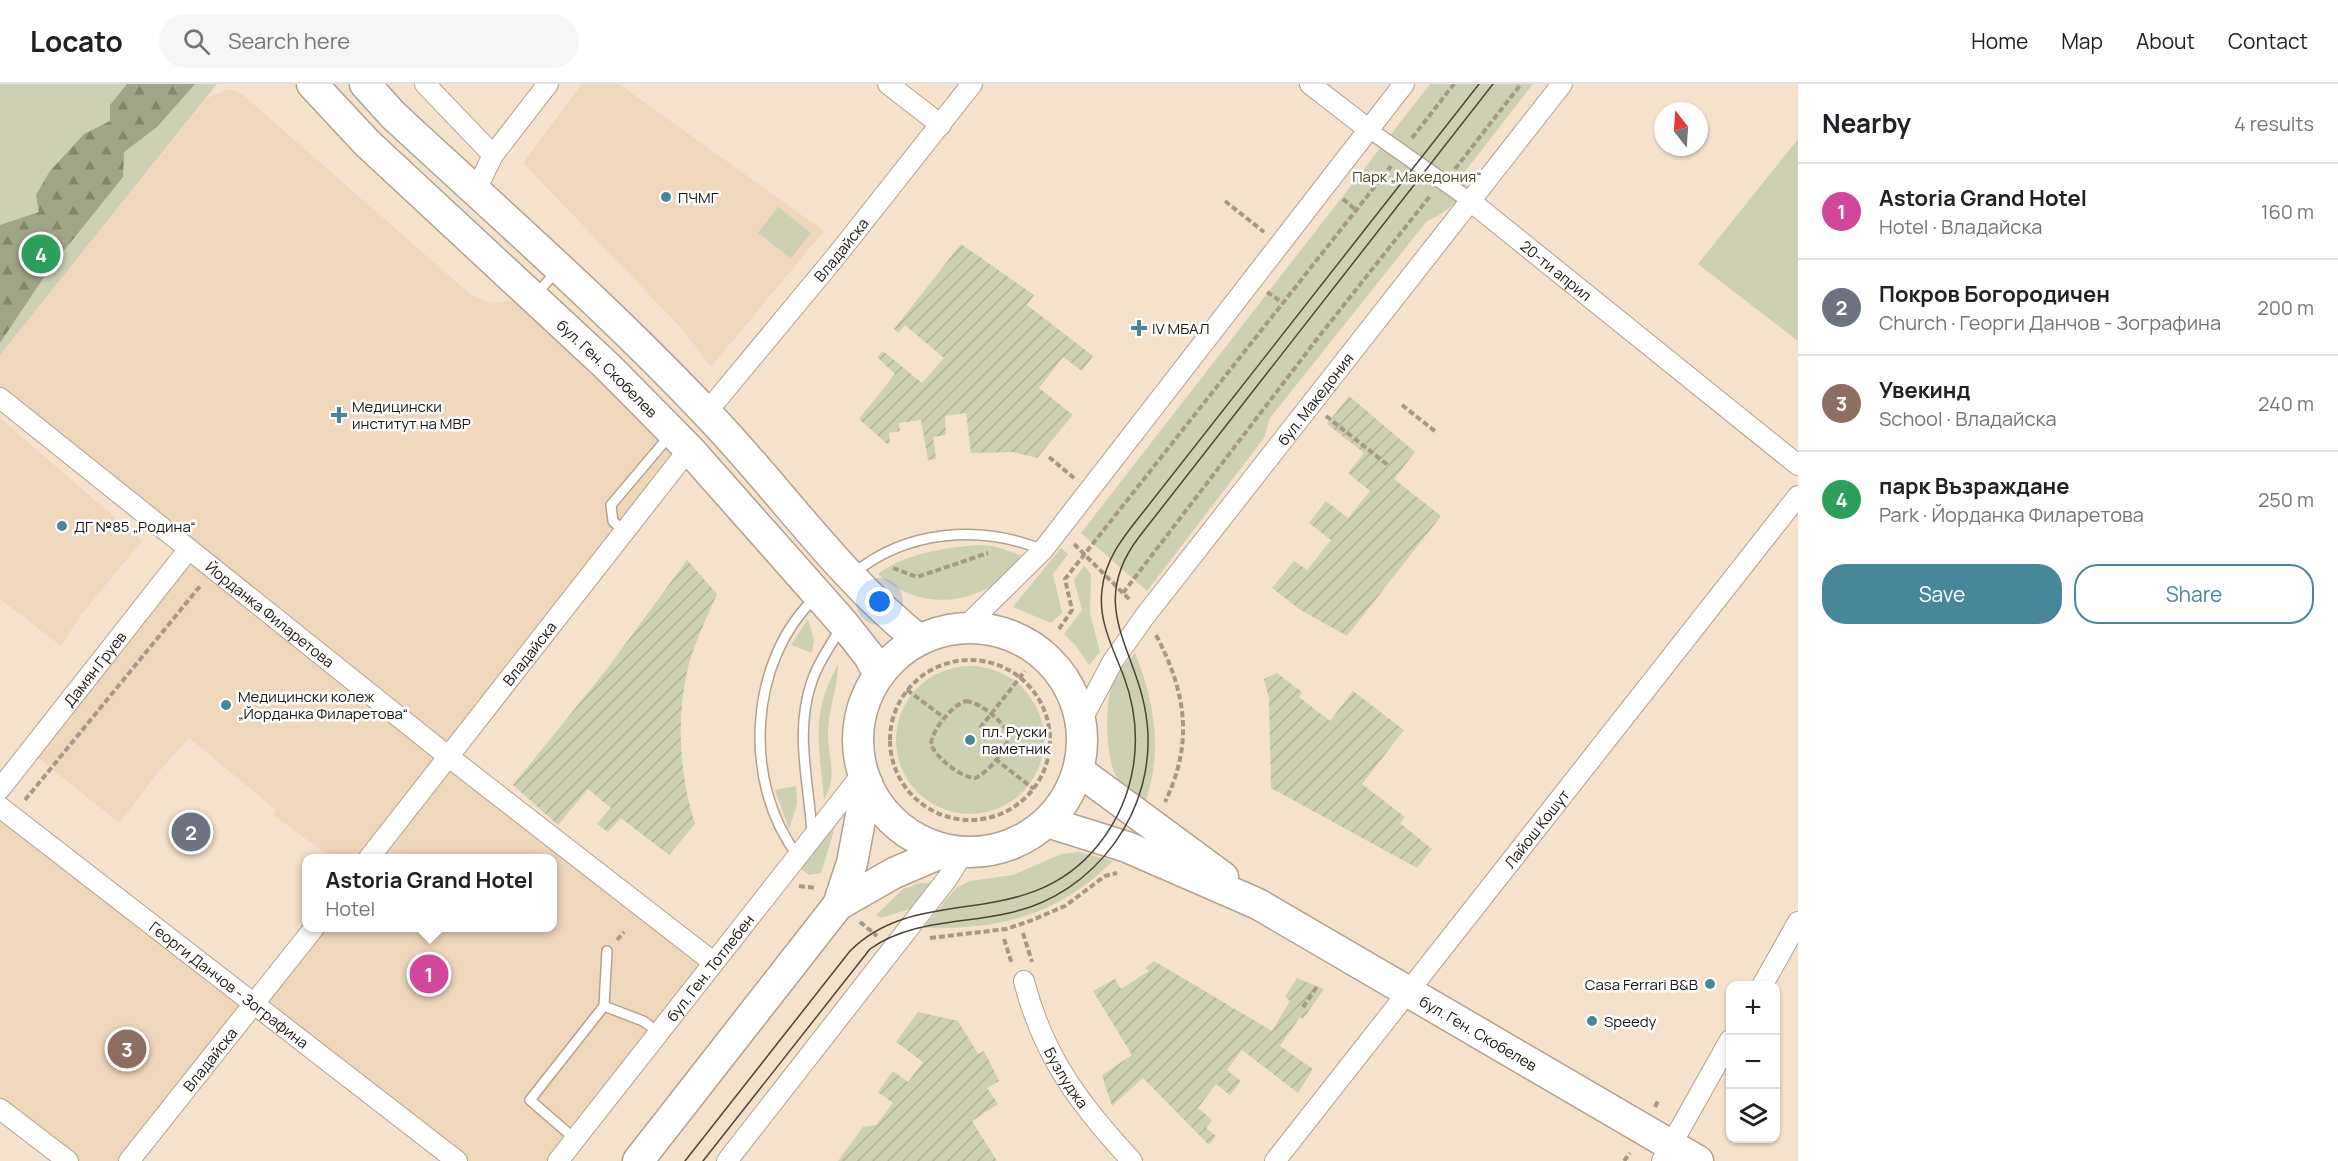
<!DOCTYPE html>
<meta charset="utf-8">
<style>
body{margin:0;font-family:Manrope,sans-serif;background:#f6f6f6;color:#202124}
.controls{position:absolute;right:18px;bottom:18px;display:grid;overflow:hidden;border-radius:12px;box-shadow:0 2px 4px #0004}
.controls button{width:54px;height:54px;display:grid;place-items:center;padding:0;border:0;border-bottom:2px solid #e0e0e0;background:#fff;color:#202124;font:30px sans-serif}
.compass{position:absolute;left:1654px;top:18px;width:54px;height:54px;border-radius:50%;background:#fff;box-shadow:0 2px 4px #0004;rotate:343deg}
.you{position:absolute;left:880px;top:518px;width:21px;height:21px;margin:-15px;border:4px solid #fff;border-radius:50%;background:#1a73e8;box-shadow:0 0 0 9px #1a73e833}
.badge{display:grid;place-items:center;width:39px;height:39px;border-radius:50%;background:#468899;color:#fff;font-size:20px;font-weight:700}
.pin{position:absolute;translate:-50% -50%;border:3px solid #fff;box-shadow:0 2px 6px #0006}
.popup{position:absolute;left:302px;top:770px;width:255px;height:78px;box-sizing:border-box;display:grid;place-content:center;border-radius:12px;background:#fff;filter:drop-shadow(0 2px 4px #0005);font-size:20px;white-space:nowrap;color:#757577}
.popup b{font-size:22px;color:#202124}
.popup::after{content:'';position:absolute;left:50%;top:100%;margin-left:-12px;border:12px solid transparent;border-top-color:#fff}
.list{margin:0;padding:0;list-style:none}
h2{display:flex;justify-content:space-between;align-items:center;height:78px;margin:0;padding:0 24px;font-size:26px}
h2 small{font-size:20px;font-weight:400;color:#757577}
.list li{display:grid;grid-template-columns:39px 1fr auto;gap:18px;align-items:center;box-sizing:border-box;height:96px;padding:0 24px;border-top:2px solid #e0e0e0}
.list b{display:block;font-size:22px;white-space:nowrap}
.list p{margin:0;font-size:20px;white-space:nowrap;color:#757577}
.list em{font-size:20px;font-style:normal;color:#757577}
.actions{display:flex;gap:12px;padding:18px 24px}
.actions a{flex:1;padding:14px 0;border:2px solid #468899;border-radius:24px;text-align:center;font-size:21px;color:#468899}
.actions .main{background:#468899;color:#fff}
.icon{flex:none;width:33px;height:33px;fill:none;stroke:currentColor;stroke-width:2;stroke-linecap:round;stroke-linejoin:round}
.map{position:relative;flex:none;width:1798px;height:1077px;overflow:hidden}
header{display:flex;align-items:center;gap:36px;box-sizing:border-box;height:84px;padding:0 30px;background:#fff;border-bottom:2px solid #e0e0e0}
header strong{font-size:28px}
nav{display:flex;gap:33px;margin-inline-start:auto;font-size:21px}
.search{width:420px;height:54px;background:#f6f6f6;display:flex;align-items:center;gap:15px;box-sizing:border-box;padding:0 21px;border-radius:33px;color:#757577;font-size:22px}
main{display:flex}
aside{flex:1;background:#fff}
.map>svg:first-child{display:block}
</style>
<header>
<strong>Locato</strong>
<div class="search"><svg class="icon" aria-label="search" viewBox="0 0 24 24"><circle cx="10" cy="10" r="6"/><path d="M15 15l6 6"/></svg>Search here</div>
<nav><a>Home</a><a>Map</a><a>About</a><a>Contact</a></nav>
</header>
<main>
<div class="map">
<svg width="1798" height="1077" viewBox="0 0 1798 1077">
<defs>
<pattern id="forest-firs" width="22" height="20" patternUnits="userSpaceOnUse" patternTransform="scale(1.5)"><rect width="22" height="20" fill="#a1a587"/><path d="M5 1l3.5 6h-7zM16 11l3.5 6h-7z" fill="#83856d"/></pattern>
<pattern id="garden-furrows" width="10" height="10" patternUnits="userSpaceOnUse" patternTransform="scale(1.5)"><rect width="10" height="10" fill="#cdd0b3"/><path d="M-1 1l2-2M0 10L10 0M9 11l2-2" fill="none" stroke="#b0b299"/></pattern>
</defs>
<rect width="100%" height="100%" fill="#f5e2cd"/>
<!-- built -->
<path fill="#efd7bc" d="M 582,0 L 619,0 L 824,147 L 711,283 L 683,246 L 523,79 Z
M 229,5 L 241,9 L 470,210 L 491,220 L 533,213 L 687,365 L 448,673 L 709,876 L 552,1077 L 457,1077 L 254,921 L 131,1077 L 67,1077 L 0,1024 L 0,724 L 253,921 L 314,844 L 552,844 L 552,774 L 332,774 L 273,731 L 276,726 L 189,654 L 156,691 L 119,739 L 31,668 L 188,467 L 0,314 L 0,271 L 207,14 Z
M 0,334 L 142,457 L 80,532 L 61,562 L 0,515 Z"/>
<!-- green -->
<path fill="#cdd0b3" d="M 0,0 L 217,0 L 0,271 Z
M 1430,0 L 1533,0 L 1463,90 L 1467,103 C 1456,120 1446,129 1427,137 L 1270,334 L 1264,354 L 1147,507 L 1081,449 Z
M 1798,55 L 1798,257 L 1698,180 Z
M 778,123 L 811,149 L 791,174 L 758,149 Z
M 978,461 L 993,462 L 1021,471 C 991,522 922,531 878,490 C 907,469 943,464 978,461 Z
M 1061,464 L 1068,470 L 1053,490 L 1062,529 L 1051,539 L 1013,523 Z
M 1084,482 L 1091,490 L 1090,530 L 1100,568 L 1089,581 L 1076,562 L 1064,550 L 1082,526 L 1074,496 Z
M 808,535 L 814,556 L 812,569 L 791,561 Z
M 1135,569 C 1155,619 1163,668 1145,719 C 1137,712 1127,706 1120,698 C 1104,681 1104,615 1114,594 C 1119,585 1128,577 1135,569 Z
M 838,580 C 838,603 829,624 828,646 C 827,671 839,693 824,715 C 819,660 810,632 838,580 Z
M896 656a74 74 0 1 1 148 0a74 74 0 1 1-148 0Z
M 796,702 L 797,720 L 789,745 L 775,706 Z
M 836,740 L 821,789 L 809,791 L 801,785 Z
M 1079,768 L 1113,777 C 1055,833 1001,845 923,844 L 956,804 L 970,797 L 1013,791 L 1061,770 Z
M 921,799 L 933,799 L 913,824 L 881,834 L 876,831 L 903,805 Z"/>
<!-- forest -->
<path fill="url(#forest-firs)" d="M 127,0 L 195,0 L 157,43 L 124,68 L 123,93 L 50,184 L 0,259 L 0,141 L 39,128 L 36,111 L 50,87 L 84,50 L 110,37 L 110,21 Z"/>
<!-- garden -->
<path fill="url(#garden-furrows)" d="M 961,160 L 1034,211 L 1027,221 L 1093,272 L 1082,287 L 1063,273 L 1039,304 L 1073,331 L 1037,374 L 1013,368 L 971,369 L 966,329 L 945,332 L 946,351 L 933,353 L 936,375 L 928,376 L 921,336 L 899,339 L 900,347 L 889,349 L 890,359 L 887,360 L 859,335 L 895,290 L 877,273 L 883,267 L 922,299 L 944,274 L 905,241 L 898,249 L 894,245 Z
M 1349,312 L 1415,368 L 1394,395 L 1441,432 L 1347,552 L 1299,525 L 1272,504 L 1294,477 L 1307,486 L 1331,456 L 1309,439 L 1326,417 L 1348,434 L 1370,407 L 1348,389 L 1364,369 L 1327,340 Z
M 687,476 L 717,510 C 706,536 693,561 687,588 C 676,637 680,693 695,740 L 669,771 L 621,734 L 608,748 L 597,740 L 611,724 L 588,705 L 558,741 L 513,701 L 607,585 Z
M 1277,589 L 1302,608 L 1299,613 L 1330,637 L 1353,607 L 1404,646 L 1362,700 L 1405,733 L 1400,739 L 1432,765 L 1417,784 L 1271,704 L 1269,614 L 1264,595 Z
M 1154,877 L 1272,947 L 1290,917 L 1285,913 L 1297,894 L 1324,905 L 1303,935 L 1300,933 L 1280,962 L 1313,985 L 1298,1009 L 1242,966 L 1227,986 L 1241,997 L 1230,1011 L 1216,1000 L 1198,1024 L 1212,1036 L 1206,1044 L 1216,1052 L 1209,1061 L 1143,994 L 1112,1022 L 1102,991 L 1132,971 L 1093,907 L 1115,895 L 1121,905 L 1149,887 L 1145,884 Z
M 918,928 L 958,937 L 978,970 L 984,967 L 999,997 L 987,1004 L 998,1020 L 972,1037 L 997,1077 L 838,1077 L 863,1043 L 876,1041 L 893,1019 L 878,1008 L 893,987 L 908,998 L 923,978 L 896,958 Z"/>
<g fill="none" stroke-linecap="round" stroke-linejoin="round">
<!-- service casing -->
<g stroke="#b3a18d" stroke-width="12">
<path id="service" d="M 536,210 L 557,187
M 623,447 L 613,437 L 611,421 L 671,350
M 853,490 C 906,446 980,440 1043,466
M 812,749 C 809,698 794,648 812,597 C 818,578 831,562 840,544
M 798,772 C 742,700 748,576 816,513
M 604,922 L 643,937 L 658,948
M 575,1055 L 530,1016 L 604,922 L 607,867"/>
</g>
<!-- pedestrian casing -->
<g stroke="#b3a18d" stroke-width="18">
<path id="pedestrian" d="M 1368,45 L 1469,116"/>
</g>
<!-- minor casing -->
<g stroke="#b3a18d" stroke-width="22">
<g id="minor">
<path d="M 425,0 L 493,71"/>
<path d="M 888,0 L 941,41"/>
<path d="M 1310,0 L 1368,45"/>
<path d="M 475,108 L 493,71 L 548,0"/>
<path id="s1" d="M 1469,116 L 1798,381"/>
<path id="s2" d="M 0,314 L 449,673 L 713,878"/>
<path id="s3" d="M 706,329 L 837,171 L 972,0"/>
<path d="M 964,544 L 1043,466 L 1404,0"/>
<path id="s4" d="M 1081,637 L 1113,577 L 1145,532 L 1562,0"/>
<path id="s5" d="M 0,705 L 188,466"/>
<path id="s6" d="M 0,723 L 457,1077"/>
<path id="s7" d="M 369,774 L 689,365"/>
<path id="s8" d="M 1024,897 C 1043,972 1080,1021 1132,1077"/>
<path d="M 1762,902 L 1798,838"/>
<path d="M 0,1025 L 68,1077"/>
<path id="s9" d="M 129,1077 L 314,844"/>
<path id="s10" d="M 558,1077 L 863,689"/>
<path d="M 727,1077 L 947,795 L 964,768"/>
<path id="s11" d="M 1275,1077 L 1798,412"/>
<path d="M 1662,1077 L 1730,956"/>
</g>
</g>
<!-- primary casing -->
<g stroke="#b3a18d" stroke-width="33">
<g id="primary">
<path id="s12" d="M 312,0 L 367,59 L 608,283 L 689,365 L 843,539 L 869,572 L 879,591"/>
<path d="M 365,0 L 393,31 C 502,132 614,230 715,338 C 783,410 841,494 919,556"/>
<circle cx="970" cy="656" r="112"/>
<path d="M 1079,687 L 1223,793"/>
<path id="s13" d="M 1047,738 L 1127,763 L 1258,820 L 1698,1077"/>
<path d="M 838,821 L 894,789 L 948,766"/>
<path d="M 638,1077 L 838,821 L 852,779 L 867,699"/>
</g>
</g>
<!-- path -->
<path stroke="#a69888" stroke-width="4" stroke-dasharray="6 3" stroke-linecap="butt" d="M 1412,54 L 1454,0
M 1455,85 L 1521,0
M 1343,115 L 1356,126
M 1225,117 L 1264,148
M 1267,208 L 1283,219
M 1402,321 L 1436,348
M 1326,332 L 1389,382
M 1049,373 L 1074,394
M 1074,460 L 1130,516
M 893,484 L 917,493 L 988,469
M 1123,509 L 1317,255 L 1430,112
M 1059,545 L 1072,526 L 1065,495 L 1391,82
M 1156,551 C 1186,608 1194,658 1165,718
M890 656a80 80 0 1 1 160 0a80 80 0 1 1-160 0Z
M 907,606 L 946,635
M 966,617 C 980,618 1004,638 1009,651 C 1008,665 988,689 975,694 C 960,693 936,674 931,660 C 932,646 952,621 966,617 Z
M 980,644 L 1025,587
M 995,675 L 1034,705
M 25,716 L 201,501
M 799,802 L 816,804
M 860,838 L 877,852
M 1023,849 L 1032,878
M 930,854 L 1006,845 L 1030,837 L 1065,822 L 1105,792 L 1117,789
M 1004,855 L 1012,880
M 617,856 L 624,848
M 1303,923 L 1318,901
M 1655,1023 L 1659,1015
M 1624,1077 L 1630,1069"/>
<!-- service -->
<use href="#service" stroke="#fff" stroke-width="9"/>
<!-- pedestrian -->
<use href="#pedestrian" stroke="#fff" stroke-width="15"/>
<!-- minor -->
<use href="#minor" stroke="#fff" stroke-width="20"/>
<!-- primary -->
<use href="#primary" stroke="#fff" stroke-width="30"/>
<!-- tram -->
<path stroke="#4d4339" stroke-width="1.5" d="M 685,1077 L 850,867 C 920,797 1027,851 1099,760 C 1137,712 1145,650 1124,593 C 1113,564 1098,537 1102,506 C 1105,474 1125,451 1144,427 L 1479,0
M 703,1077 L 870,865 C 911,836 962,840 1009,829 C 1096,810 1157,726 1147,638 C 1139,566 1085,524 1139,453 L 1493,0"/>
</g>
<!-- markers -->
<g fill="#468899" stroke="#fff" stroke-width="2">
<circle cx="666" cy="113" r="6"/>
<path d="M1136 235h6v6h6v6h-6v6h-6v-6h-6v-6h6z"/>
<path d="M336 322h6v6h6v6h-6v6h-6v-6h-6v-6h6z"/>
<circle cx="62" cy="442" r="6"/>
<circle cx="226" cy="621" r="6"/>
<circle cx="970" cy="656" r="6"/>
<circle cx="1710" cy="900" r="6"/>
<circle cx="1592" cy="937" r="6"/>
</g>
<g text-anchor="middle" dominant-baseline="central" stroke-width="5" stroke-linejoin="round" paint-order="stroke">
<!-- park labels -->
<g font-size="15" fill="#474b17" stroke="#fff">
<text x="1417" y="92">Парк „Македония“</text>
</g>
<!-- poi labels -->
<g font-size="15" fill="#1d160f" stroke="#fff" text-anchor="start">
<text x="678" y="113">ПЧМГ</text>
<text x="1152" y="244">IV МБАЛ</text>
<text x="352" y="322">Медицински<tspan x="352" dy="17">институт на МВР</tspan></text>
<text x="74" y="442">ДГ №85 „Родина“</text>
<text x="238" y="612">Медицински колеж<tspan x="238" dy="17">„Йорданка Филаретова“</tspan></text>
<text x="982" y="647">пл. Руски<tspan x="982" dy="17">паметник</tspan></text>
<text x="1698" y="900" text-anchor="end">Casa Ferrari B&amp;B</text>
<text x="1604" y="937">Speedy</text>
</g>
<!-- street labels -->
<g font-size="15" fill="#1d160f" stroke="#fff">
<text stroke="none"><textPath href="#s3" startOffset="212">Владайска</textPath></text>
<text stroke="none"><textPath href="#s1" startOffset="112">20-ти април</textPath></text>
<text stroke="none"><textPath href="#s12" startOffset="410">бул. Ген. Скобелев</textPath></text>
<text stroke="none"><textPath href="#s4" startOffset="399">бул. Македония</textPath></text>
<text stroke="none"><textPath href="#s2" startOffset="346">Йорданка Филаретова</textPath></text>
<text stroke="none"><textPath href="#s7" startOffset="260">Владайска</textPath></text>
<text stroke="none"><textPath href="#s5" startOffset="153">Дамян Груев</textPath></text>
<text stroke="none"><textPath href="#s11" startOffset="423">Лайош Кошут</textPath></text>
<text stroke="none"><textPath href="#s10" startOffset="246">бул. Ген. Тотлебен</textPath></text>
<text stroke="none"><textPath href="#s6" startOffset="290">Георги Данчов - Зографина</textPath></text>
<text stroke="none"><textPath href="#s13" startOffset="482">бул. Ген. Скобелев</textPath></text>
<text stroke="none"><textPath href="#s9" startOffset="130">Владайска</textPath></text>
<text stroke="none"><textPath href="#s8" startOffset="106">Бузлуджа</textPath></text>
</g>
</g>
</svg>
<div class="controls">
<button>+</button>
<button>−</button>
<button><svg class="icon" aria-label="layers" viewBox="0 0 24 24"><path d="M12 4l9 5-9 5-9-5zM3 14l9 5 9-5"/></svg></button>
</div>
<svg class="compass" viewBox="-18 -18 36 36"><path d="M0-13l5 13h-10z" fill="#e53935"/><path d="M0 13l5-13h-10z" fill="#757577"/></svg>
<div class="you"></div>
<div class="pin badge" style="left:429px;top:890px;background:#d1479c">1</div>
<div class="popup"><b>Astoria Grand Hotel</b>Hotel</div>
<div class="pin badge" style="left:191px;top:748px;background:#6b7280">2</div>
<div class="pin badge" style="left:127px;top:965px;background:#8d6e63">3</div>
<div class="pin badge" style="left:41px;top:170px;background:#2e9e5b">4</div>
</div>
<aside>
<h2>Nearby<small>4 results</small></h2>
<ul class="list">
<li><span class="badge" style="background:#d1479c">1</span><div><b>Astoria Grand Hotel</b><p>Hotel · Владайска</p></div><em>160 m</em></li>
<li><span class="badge" style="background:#6b7280">2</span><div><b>Покров Богородичен</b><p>Church · Георги Данчов - Зографина</p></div><em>200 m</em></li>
<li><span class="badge" style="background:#8d6e63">3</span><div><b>Увекинд</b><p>School · Владайска</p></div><em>240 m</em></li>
<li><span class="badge" style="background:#2e9e5b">4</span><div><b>парк Възраждане</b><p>Park · Йорданка Филаретова</p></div><em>250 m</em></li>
</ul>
<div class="actions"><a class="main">Save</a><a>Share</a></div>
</aside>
</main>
